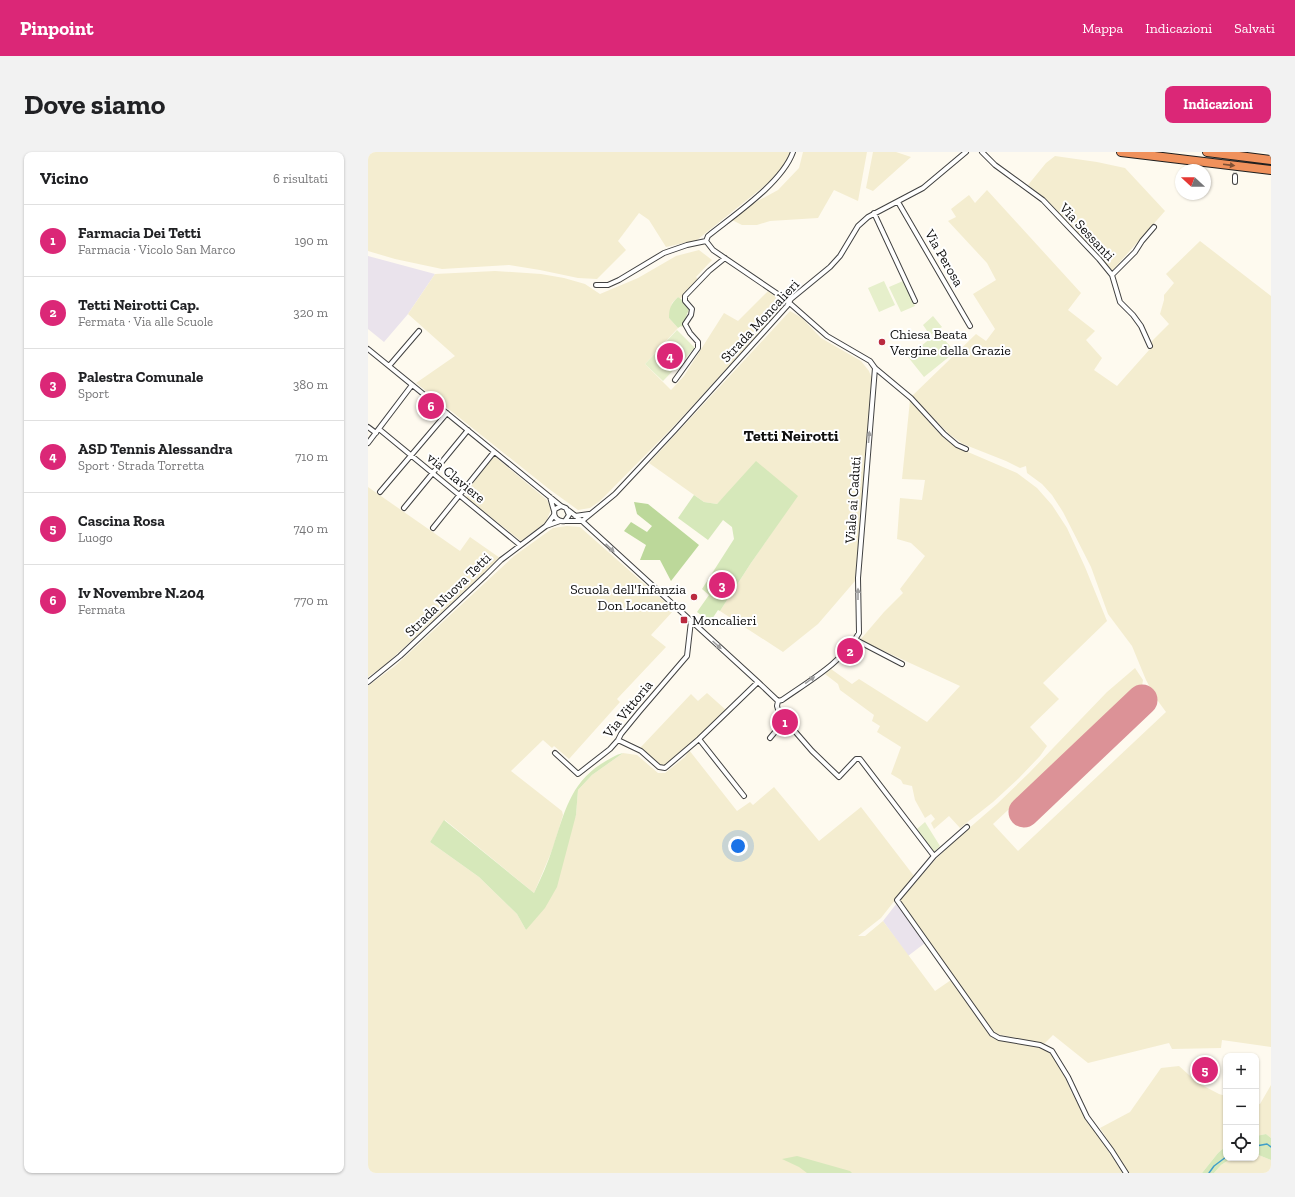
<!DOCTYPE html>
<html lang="it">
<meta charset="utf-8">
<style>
body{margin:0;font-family:"Zilla Slab",serif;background:#f2f2f2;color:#202124}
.controls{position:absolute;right:12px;bottom:12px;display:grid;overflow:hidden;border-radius:8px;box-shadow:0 1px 3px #0004}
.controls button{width:36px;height:36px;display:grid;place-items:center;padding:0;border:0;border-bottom:1px solid #e0e0e0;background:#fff;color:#202124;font:20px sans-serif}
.compass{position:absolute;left:807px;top:12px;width:36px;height:36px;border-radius:50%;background:#fff;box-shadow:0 1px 3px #0004;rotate:291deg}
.you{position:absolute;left:370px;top:694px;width:14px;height:14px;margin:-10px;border:3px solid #fff;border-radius:50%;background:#1a73e8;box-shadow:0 0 0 6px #1a73e833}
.badge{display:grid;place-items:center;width:26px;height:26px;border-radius:50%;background:#db2777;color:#fff;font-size:13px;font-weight:700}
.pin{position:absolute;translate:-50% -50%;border:2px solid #fff;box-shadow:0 1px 4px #0006}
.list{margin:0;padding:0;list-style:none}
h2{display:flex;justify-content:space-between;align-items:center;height:52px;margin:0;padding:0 16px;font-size:17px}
h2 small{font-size:13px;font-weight:400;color:#757577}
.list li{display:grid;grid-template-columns:26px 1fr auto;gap:12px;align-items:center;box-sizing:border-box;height:72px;padding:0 16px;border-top:1px solid #e0e0e0}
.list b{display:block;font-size:15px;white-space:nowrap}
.list p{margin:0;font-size:13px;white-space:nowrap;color:#757577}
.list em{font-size:13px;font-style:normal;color:#757577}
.icon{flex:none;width:22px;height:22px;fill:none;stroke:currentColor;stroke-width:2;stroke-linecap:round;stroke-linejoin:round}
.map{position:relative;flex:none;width:903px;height:1021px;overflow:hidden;border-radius:8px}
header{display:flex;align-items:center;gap:24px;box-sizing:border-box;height:56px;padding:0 20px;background:#db2777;color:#fff}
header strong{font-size:19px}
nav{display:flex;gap:22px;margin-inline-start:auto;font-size:14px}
.intro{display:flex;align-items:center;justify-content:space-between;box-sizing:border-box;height:96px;padding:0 24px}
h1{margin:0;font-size:28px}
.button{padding:10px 18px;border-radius:8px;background:#db2777;color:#fff;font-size:14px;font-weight:700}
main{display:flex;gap:24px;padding:0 24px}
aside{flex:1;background:#fff;border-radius:8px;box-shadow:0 1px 3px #0004}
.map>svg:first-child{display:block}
</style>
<header>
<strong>Pinpoint</strong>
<nav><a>Mappa</a><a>Indicazioni</a><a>Salvati</a></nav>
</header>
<div class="intro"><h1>Dove siamo</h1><a class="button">Indicazioni</a></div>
<main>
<aside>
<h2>Vicino<small>6 risultati</small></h2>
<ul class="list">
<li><span class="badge">1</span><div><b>Farmacia Dei Tetti</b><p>Farmacia · Vicolo San Marco</p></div><em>190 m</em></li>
<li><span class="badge">2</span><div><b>Tetti Neirotti Cap.</b><p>Fermata · Via alle Scuole</p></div><em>320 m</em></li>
<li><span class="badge">3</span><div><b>Palestra Comunale</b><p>Sport</p></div><em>380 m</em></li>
<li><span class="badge">4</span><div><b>ASD Tennis Alessandra</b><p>Sport · Strada Torretta</p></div><em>710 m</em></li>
<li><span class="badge">5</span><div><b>Cascina Rosa</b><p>Luogo</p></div><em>740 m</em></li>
<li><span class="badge">6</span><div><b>Iv Novembre N.204</b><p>Fermata</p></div><em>770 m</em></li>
</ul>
</aside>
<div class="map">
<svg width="903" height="1021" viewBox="0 0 903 1021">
<rect width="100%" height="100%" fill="#fefaef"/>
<!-- industrial -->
<path fill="#eae3ec" d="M 0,104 L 67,122 L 40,162 L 16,190 L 0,177 Z
M 529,751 L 557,791 L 540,804 L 515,769 Z"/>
<!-- farmland -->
<path fill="#f4edd0" d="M 0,0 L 423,0 L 414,15 L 400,31 L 329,88 L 298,95 L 281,68 L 271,61 L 250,89 L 258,98 L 229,127 L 210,126 L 172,118 L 141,113 L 74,117 L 27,107 L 0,99 Z
M 435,0 L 499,0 L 490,49 L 466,38 L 450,66 L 402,69 L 389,73 L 374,73 L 364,68 L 386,51 L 410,38 L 431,16 Z
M 505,0 L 528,0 L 543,5 L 505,39 L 498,36 Z
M 687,4 L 729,10 L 757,16 L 797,59 L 744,119 L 677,46 L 660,33 L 678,11 Z
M 619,38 L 713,141 L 700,158 L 727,179 L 718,188 L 734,206 L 726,218 L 749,234 L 782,197 L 784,189 L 801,172 L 792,162 L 796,148 L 796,143 L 806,131 L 798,122 L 832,89 L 903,144 L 903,895 L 854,888 L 853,896 L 804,897 L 801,891 L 720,911 L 685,883 L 676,892 L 629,882 L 623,878 L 532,748 L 568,707 L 592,684 L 629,652 L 661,621 L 739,540 L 767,516 L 775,528 L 774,534 L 625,672 L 650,699 L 798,560 L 787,545 L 778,528 L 764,494 L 740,462 L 723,415 L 695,360 L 684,343 L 674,332 L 659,321 L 658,314 L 652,316 L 638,309 L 595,292 L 581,282 L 544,244 L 608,182 L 618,189 L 627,177 L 605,142 L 628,128 L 619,111 L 580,69 L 588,65 L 583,57 L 601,43 L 607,51 Z
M 331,98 L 344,108 L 328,125 L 331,128 L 312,147 L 310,145 L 304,151 L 301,166 L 310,176 L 277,212 L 303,238 L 316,224 L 356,161 L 370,169 L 400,139 L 416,151 L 415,156 L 304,276 L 232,349 L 222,356 L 210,358 L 181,337 L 48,231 L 87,204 L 40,162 L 67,122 L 127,119 L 173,122 L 196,126 L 217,132 L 232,142 L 270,126 L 308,104 Z
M 422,159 L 434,166 L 453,186 L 493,209 L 501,219 L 505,230 L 487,429 L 450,472 L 415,500 L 352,459 L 383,411 L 429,344 L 356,345 L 349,352 L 336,350 L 281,311 Z
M 542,248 L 569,279 L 586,294 L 649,321 L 669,336 L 684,353 L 699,376 L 717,415 L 739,469 L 675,531 L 691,547 L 662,575 L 679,594 L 672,604 L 651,626 L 625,650 L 592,676 L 581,664 L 566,677 L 563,671 L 567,667 L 563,662 L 557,666 L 547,648 L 544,634 L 535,632 L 533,628 L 523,622 L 533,595 L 509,580 L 512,574 L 504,569 L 506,563 L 472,538 L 470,532 L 457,522 L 463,517 L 484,532 L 491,527 L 559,570 L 592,534 L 492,488 L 516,460 L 535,441 L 532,437 L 557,404 L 543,391 L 529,387 L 532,346 L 554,348 L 557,328 L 534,327 Z
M 126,304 L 179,348 L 183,356 L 182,360 L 178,370 L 153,389 L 99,346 L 98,340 Z
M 0,335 L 92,399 L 102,385 L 132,406 L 17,513 L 0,525 Z
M 199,374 L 212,375 L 306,458 L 283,483 L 298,495 L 249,547 L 252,550 L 201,607 L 186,594 L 184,596 L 175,588 L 143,619 L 194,659 L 195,663 L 185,696 L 166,741 L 77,668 L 62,690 L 111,725 L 149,762 L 158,778 L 208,663 L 210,638 L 224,623 L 255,601 L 269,603 L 290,621 L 297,621 L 317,605 L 321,598 L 369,659 L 382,650 L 385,653 L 406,635 L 451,689 L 493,655 L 546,724 L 513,766 L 490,784 L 497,784 L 515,769 L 567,839 L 583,828 L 620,881 L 624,885 L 631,888 L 675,896 L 684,903 L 692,914 L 703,939 L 717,964 L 755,1021 L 0,1021 L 0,534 L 27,514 L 146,404 L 185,376 Z
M 339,541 L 358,558 L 335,581 L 305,607 L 296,614 L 290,612 L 272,596 L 323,542 L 330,549 Z
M 811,914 L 830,931 L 851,942 L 858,944 L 858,994 L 850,1001 L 834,1021 L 761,1021 L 732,976 L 762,960 L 793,916 Z
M 903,933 L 903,986 L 898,982 L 888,984 L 888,951 L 892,952 Z
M 888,1002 L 903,1008 L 903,1021 L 846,1021 L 853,1013 L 864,1006 L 888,1006 Z"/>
<!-- green -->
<path fill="#d6e8ba" d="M 310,145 L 317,150 L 321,157 L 314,175 L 313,174 L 310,176 L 301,166 C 301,156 303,152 310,145 Z
M 388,309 L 430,344 L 383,411 L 352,459 L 350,458 L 342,470 L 329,460 L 341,443 L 334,437 L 366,387 L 364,375 L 355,368 L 340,388 L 310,366 L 326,343 L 336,350 L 349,352 Z
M 255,601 L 224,623 L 210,638 L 208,663 L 189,735 L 177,756 L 158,778 L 149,762 L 111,725 L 62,690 L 76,668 L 166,741 C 173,726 180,711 185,695 C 196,662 202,632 233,612 C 241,607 247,603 255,601 Z
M 898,982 L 903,986 L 903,1008 L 888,1002 L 888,984 Z
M 858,994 L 858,1006 L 864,1006 L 853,1013 L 846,1021 L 834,1021 L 850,1001 Z
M 429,1004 L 482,1019 L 484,1021 L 439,1021 L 431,1015 L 414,1007 Z"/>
<!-- forest -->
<path fill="#bcd89a" d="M 266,350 L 280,352 L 331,393 L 303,429 L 292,408 L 272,408 L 278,393 L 256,379 L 263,370 L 279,380 L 284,374 L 269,362 Z"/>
<!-- pitch -->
<path fill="#e6efcb" d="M 516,129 L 527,153 L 511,160 L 500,136 Z
M 535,129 L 547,154 L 533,160 L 521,135 Z
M 565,164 L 574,175 L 562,183 L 555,173 Z
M 309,178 L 327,196 L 295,229 L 277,212 Z
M 570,180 L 587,200 L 556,225 L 540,205 Z
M 557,670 L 572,694 L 566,700 L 549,677 Z"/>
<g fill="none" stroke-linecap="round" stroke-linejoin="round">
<!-- stream -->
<path stroke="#3f9fc9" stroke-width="1.5" d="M 888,994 L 899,992 L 903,995
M 841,1021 L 846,1014 L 858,1005"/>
<!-- runway -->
<path stroke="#dc9297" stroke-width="31" d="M 656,660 L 774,548"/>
<!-- minor-tunnel -->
<path stroke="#dad7cd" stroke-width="4" stroke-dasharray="4 2" stroke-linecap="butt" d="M 867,24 L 867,2"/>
<!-- minor casing -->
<g stroke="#414141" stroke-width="6">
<path id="minor" d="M 614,0 L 627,13 L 675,48 L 731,107 L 744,123 L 752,150 L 765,163 L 773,174 L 782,194
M 867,24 L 867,30
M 530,50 L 602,174
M 506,61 L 547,149
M 338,89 L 345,98 L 417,147 L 459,184 L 502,209 L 507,216 L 543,246 L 576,282 L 589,293 L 598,297
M 338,89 L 340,84 C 366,63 414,31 425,0
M 744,123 L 767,100 L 774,89 L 786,75
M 228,133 L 240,133 L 251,128 L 296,101 L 319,93 L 338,89
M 0,197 L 193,354 L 198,356 L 201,363 L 197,369 C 190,370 184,365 187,357 L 193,354
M 21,214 L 51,179
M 307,228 L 330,196 L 330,190 L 322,181 L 317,172 L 323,163 L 324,157 L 317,149 L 317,144 L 341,119 L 357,106
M 0,275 L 8,281
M 11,277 L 152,393
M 0,291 L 44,233
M 12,340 L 79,261
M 182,345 L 186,359
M 36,356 L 100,278
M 200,358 L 214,369 L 390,530 L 410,549
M 207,364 L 221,362
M 198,369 L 214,369
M 214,369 L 247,342 L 307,278 L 419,154 L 423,147 L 462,115 L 472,104 L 490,74 L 500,65 L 555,36 L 598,0
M 178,374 L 192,369
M 65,376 L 126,300
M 488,488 L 534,512
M 0,530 L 32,504 L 118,423 L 133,408 L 178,374 L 186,363
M 410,549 L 409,554 L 411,561 L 444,599 L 471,625 L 488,607 L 492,607 L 566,704 L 529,748 L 624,882 L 631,886 L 672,893 L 684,899 L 700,925 L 719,965 L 744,999 L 758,1021
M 410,549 L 414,548 C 441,529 475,510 491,481 L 490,426 L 507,216
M 402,586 L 417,568
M 331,587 L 376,644
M 250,588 L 273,599 L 291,615 L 297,616 L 331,587 L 390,530
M 187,601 L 210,622 L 242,597 L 250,588 L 253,582 L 271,560 L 319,504 L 323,469
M 566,704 L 599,675"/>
</g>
<!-- motorway casing -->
<g stroke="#1f1f1f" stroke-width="10">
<path id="motorway" d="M 753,0 L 903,18
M 839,0 L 903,8"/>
</g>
<!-- minor -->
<use href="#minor" stroke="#fff" stroke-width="4"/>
<!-- motorway -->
<use href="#motorway" stroke="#f0915c" stroke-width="8"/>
</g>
<!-- one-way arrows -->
<defs><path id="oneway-solid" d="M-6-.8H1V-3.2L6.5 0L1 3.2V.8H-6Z"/></defs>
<use fill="#7f5035" href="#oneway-solid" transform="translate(861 13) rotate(7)"/>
<g fill="#9f9f9f">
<use href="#oneway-solid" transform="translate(501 285) rotate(-85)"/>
<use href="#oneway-solid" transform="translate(242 396) rotate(43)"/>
<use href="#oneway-solid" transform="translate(490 442) rotate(-90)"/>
<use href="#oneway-solid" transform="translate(349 493) rotate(42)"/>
<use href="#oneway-solid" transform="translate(442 528) rotate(-36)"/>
</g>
<!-- markers -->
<g fill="#ba2a3f" stroke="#fff" stroke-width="1.5">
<circle cx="514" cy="190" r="4"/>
<circle cx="326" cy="445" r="4"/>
<rect x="312" y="464" width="8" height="8" rx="2"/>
</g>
<g text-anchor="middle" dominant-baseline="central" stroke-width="4" stroke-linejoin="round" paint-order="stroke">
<!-- street labels -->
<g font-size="14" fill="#0e0e0e" stroke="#fff">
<text transform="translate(719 80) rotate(47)">Via Sessanti</text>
<text transform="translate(576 106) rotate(60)">Via Perosa</text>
<text transform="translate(392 169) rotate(-47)">Strada Moncalieri</text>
<text transform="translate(88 326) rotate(39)">via Claviere</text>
<text transform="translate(485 348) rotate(-86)">Viale ai Caduti</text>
<text transform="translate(80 443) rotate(-44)">Strada Nuova Tetti</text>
<text transform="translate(260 557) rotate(-51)">Via Vittoria</text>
</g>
<!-- poi labels -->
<g font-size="14" fill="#0e0e0e" stroke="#fff" text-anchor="start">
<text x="522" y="182">Chiesa Beata<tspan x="522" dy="16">Vergine della Grazie</tspan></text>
<text x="318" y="437" text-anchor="end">Scuola dell'Infanzia<tspan x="318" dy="16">Don Locanetto</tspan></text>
<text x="324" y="468">Moncalieri</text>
</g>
<!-- quarter labels -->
<g font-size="16" font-weight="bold" fill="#0e0e0e" stroke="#fff">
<text x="423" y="283">Tetti Neirotti</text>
</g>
</g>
</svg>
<div class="controls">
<button>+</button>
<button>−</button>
<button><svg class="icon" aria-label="locate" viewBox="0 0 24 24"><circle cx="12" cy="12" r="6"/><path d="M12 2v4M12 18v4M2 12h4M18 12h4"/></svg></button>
</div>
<svg class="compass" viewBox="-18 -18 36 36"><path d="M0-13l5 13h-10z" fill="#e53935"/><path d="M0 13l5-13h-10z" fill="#757577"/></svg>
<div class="you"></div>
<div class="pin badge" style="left:417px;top:570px">1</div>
<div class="pin badge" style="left:482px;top:499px">2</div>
<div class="pin badge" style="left:354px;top:433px">3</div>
<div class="pin badge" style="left:302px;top:204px">4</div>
<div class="pin badge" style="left:837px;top:918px">5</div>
<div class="pin badge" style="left:63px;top:254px">6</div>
</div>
</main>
